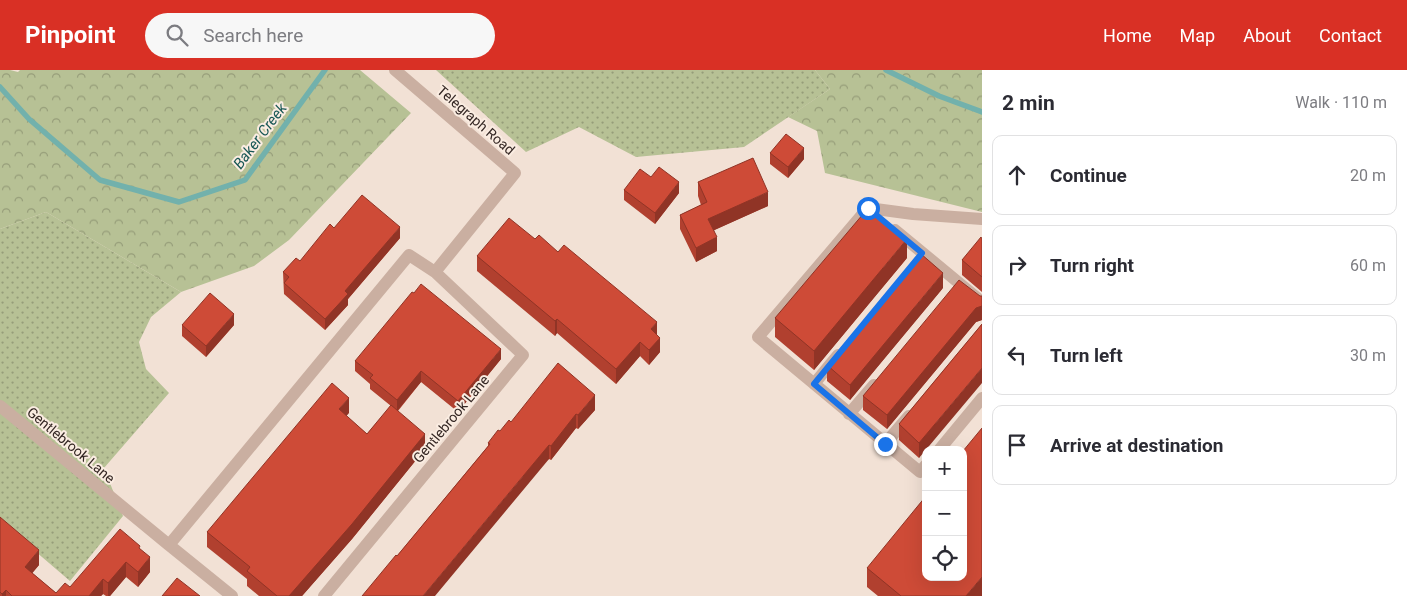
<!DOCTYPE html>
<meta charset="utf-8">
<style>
body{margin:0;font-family:Roboto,sans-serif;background:#f7f7f7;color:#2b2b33}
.controls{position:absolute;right:15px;bottom:15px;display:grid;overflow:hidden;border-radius:10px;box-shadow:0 5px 20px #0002}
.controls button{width:45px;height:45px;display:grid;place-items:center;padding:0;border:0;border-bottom:1px solid #e1e1e2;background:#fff;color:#2b2b33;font:25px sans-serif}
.stop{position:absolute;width:15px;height:15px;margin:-11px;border:4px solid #1a73e8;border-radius:50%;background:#fff}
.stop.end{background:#1a73e8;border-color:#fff;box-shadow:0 1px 5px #0008}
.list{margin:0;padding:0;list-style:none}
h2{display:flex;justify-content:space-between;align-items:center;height:65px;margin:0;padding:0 20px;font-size:21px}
h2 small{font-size:16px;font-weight:400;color:#7c7c81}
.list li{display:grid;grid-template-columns:32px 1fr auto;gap:15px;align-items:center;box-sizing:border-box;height:80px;margin:0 10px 10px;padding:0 10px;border:1px solid #e1e1e2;border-radius:10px}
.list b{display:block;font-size:19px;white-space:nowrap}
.list em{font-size:16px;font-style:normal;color:#7c7c81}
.icon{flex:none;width:28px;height:28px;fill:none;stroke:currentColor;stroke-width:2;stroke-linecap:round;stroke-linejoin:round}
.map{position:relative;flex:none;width:982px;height:526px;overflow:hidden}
header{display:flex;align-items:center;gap:30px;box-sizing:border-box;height:70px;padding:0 25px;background:#d93025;color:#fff}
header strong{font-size:24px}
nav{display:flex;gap:28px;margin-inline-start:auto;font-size:18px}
.search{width:350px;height:45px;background:#f7f7f7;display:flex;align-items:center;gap:12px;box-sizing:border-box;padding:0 18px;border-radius:28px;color:#7c7c81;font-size:19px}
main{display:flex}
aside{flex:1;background:#fff}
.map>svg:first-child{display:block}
</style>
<header>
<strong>Pinpoint</strong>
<div class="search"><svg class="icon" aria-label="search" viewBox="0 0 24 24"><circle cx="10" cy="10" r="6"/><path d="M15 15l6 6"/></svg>Search here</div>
<nav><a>Home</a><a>Map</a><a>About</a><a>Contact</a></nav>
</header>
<main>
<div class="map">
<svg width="982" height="526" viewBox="0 0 982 526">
<defs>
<pattern id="grass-dots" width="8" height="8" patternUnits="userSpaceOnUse" patternTransform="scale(1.25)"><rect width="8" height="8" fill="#b7c195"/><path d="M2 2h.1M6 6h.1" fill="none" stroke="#969d79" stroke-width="1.8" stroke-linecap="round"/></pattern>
<pattern id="forest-crowns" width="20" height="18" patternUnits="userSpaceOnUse" patternTransform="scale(1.25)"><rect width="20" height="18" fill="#b7c195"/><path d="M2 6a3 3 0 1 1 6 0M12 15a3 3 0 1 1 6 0" fill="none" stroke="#969d79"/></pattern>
</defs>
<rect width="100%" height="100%" fill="#f2e1d5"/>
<!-- grass -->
<path fill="url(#grass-dots)" d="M 436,0 L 815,0 L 830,19 L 744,77 L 636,87 L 579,57 L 526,82 Z
M 46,142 L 181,222 L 151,247 L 139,272 L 146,299 L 169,323 L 104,398 L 123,446 L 70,511 L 0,451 L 0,159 Z"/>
<!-- forest -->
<path fill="url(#forest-crowns)" d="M 0,0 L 10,0 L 18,2 L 20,0 L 360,0 L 411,43 L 289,170 L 254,196 L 181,222 L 46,142 L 0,159 Z
M 815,0 L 982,0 L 982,142 L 825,103 L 817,61 L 788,47 L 830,19 Z"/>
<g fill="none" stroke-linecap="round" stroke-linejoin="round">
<!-- stream -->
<path stroke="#72b1ac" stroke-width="5.5" d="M 886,0 L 939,26 L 982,42
M 0,17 L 29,49 L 100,110 L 179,132 L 245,110 L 325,0"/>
<!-- minor -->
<path stroke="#caafa1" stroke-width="12" d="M 395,0 L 515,103 L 435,202
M 868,138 L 758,267 L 920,402 L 926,395
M 868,138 L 913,144 L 982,149
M 895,160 L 982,232
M 814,314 L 838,285
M 0,336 L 169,475
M 849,344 L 874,315
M 885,374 L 909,346
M 939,380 L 982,328
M 232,526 L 169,475 L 409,185 L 435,202 L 523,285 L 324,526"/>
</g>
<!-- wall -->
<path fill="#b1402f" d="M 770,83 L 804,89 L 788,108 L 770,94 Z
M 651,107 L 679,123 L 655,154 L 624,130 L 624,120 Z
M 698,112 L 768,136 L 714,160 L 717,181 L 696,192 L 680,159 L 680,145 L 701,135 L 698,126 Z
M 334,158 L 400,168 L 348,229 L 348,235 L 325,260 L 284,224 L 283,202 L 300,191 Z
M 982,169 L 982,222 L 962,205 L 962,190 Z
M 558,182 L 657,265 L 660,282 L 649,295 L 640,286 L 616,314 L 557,263 L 555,266 L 477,201 L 477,186 Z
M 907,188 L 814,300 L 775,267 L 775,248 Z
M 943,218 L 850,330 L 827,311 L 827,295 Z
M 980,226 L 982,226 L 982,250 L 976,252 L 887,359 L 863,340 L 863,326 Z
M 982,254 L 919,388 L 899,370 L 899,354 Z
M 182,255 L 234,255 L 206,287 L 182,266 Z
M 501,289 L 458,342 L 421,312 L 398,341 L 425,379 L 352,469 L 302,526 L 259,526 L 247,516 L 247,509 L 207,477 L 207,462 L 349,343 L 346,346 L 367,364 L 391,336 L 370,319 L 370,314 L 355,301 L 355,291 Z
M 595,340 L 578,359 L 576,358 L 551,390 L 549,389 L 397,486 L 488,376 L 488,373 L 511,352 Z
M 0,447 L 39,495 L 32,503 L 56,523 L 70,517 L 140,479 L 150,502 L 138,517 L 126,507 L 110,526 L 106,526 L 103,524 L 101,526 L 0,526 Z
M 867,498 L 982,526 L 878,526 L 867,517 Z"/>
<!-- shaded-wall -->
<path fill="#903426" d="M 804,78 L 804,89 L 788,108 L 788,97 Z
M 679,112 L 679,123 L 655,154 L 655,143 Z
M 768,122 L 768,136 L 708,163 L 708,149 Z
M 400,157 L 400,168 L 348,229 L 348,235 L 325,260 L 325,249 L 345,221 Z
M 717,167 L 717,181 L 696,192 L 696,178 Z
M 907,169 L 907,188 L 814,300 L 814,281 Z
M 943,203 L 943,218 L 850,330 L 850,315 Z
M 982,236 L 982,250 L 976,252 L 887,359 L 887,345 L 976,238 Z
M 234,244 L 234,255 L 206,287 L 206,276 Z
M 557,249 L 557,263 L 555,266 L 555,251 Z
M 657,252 L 657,266 L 651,259 Z
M 660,268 L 660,282 L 649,295 L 649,280 Z
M 640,272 L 640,286 L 616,314 L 616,299 Z
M 501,279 L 501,289 L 458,342 L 458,331 Z
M 982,298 L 982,313 L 919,388 L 919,373 Z
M 421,301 L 421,312 L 397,341 L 397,330 Z
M 595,325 L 595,340 L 578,359 L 578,345 Z
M 349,328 L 349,343 L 339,354 L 339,339 Z
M 576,344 L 576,358 L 551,390 L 551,376 Z
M 425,364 L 425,379 L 352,469 L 302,526 L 289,526 Z
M 549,375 L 549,389 L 435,526 L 423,526 Z
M 39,480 L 39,495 L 25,512 L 25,497 Z
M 150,487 L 150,502 L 138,517 L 138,502 Z
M 126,492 L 126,507 L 110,526 L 108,526 L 108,513 Z
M 982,507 L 982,526 L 966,526 Z
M 103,509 L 103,524 L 101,526 L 89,526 Z
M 6,520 L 6,526 L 2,526 L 2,524 Z"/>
<!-- building -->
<path fill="#ce4b37" stroke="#903426" d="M 786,64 L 804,78 L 788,97 L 770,83 Z
M 753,88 L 768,122 L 708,149 L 717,167 L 696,178 L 680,145 L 707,132 L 698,112 Z
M 659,97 L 679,112 L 655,143 L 624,120 L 640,99 L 651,107 Z
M 362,125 L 400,157 L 345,221 L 348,224 L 325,249 L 284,213 L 289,207 L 283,202 L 296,188 L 300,191 L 330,154 L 334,158 Z
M 869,137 L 907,169 L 814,281 L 775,248 Z
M 509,148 L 535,169 L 539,165 L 558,182 L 564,175 L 657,252 L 651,259 L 660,268 L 649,280 L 640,272 L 616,299 L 557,249 L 555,251 L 477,186 Z
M 981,167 L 982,169 L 982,207 L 962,190 Z
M 920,183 L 943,203 L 850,315 L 827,295 Z
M 959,210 L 980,226 L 982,226 L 982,236 L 976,238 L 887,345 L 863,326 Z
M 421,214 L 501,279 L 458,331 L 421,301 L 397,330 L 370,308 L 373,305 L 355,291 L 412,222 L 414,223 Z
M 210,223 L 234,244 L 206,276 L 182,255 Z
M 982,254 L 982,298 L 919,373 L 899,354 Z
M 558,293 L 595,325 L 578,345 L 576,344 L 551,376 L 549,375 L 423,526 L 362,526 L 396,485 L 397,486 L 490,374 L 488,373 L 498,360 L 500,361 L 509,350 L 511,352 Z
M 332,313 L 349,328 L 339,339 L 367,364 L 391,335 L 425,364 L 352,454 L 289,526 L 277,526 L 247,501 L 250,497 L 207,462 Z
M 982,358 L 982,507 L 966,526 L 901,526 L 867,498 L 926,426 L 926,507 L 963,507 L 963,381 Z
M 0,447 L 39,480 L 25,497 L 56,523 L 65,513 L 70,517 L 120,459 L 140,476 L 139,478 L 150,487 L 138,502 L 126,492 L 108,513 L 103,509 L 89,526 L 12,526 L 6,520 L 2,524 L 0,522 Z
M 177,508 L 200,526 L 162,526 Z"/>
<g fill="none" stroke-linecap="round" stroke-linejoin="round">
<!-- route -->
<path stroke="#1a73e8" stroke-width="6" d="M 868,138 L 922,183 L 814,314 L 885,374"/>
</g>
<g text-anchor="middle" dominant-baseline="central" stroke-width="4" stroke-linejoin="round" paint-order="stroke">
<!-- street labels -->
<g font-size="14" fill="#342724" stroke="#faece1">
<text transform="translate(476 50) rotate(41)">Telegraph Road</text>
<text transform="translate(451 349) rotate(-50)">Gentlebrook Lane</text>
<text transform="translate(71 375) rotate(40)">Gentlebrook Lane</text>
</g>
<!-- water labels -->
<g font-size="15" font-style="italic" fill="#185755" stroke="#faece1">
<text transform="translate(260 66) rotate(-53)">Baker Creek</text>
</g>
</g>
</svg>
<div class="controls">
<button>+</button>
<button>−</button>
<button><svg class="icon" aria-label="locate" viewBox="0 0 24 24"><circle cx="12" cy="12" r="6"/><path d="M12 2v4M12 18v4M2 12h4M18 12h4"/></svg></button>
</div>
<div class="stop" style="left:868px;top:138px"></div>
<div class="stop end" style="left:885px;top:374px"></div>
</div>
<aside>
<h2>2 min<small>Walk · 110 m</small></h2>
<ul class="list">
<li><svg class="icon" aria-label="ahead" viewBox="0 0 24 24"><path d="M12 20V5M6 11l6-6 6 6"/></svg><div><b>Continue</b></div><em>20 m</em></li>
<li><svg class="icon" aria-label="right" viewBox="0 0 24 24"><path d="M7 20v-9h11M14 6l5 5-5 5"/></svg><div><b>Turn right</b></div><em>60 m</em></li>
<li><svg class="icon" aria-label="left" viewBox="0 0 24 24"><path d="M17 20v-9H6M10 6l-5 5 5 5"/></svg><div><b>Turn left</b></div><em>30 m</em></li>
<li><svg class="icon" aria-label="arrive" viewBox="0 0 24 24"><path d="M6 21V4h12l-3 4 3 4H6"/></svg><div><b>Arrive at destination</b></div></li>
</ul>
</aside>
</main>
